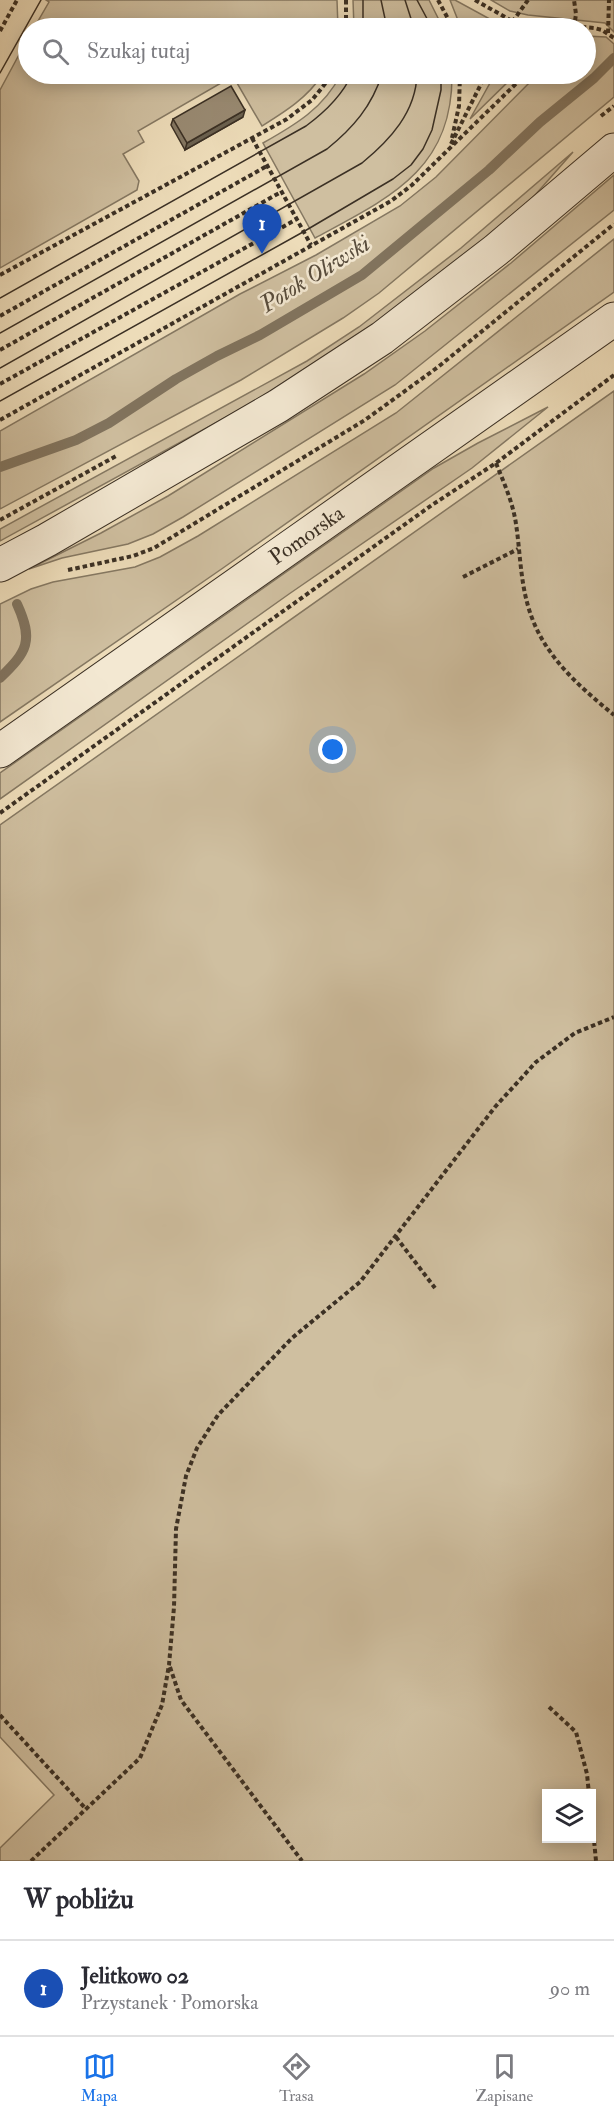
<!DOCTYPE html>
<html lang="pl">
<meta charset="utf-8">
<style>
body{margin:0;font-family:"IM FELL Double Pica",serif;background:#f2f2f3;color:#2b2b33}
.controls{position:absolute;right:18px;bottom:18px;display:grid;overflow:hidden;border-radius:0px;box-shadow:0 3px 15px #0003}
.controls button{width:54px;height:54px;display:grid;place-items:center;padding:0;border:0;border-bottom:2px solid #e1e1e2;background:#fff;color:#2b2b33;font:30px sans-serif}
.you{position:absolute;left:333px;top:750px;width:21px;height:21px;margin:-15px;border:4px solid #fff;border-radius:50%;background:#1a73e8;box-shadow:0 0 0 9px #1a73e833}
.badge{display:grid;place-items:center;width:39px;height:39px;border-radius:50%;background:#1a73e8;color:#fff;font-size:20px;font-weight:700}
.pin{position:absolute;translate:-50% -50px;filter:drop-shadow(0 2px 3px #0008)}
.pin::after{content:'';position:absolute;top:32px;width:21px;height:18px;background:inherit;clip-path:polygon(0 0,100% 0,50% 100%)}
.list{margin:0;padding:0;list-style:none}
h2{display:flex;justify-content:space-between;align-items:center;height:78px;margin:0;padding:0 24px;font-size:26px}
h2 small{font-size:20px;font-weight:400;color:#7c7c81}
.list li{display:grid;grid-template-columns:39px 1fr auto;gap:18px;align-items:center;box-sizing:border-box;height:96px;padding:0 24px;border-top:2px solid #e1e1e2}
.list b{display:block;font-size:22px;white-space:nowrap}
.list p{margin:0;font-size:20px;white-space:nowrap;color:#7c7c81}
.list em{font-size:20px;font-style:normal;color:#7c7c81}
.icon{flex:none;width:33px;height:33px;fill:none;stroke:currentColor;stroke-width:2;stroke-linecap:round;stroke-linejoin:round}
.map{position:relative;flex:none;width:614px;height:1861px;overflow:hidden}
.search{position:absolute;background:#fff;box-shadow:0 3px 15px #0003;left:18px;right:18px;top:18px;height:66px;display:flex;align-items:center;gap:15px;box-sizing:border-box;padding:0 21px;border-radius:33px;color:#7c7c81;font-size:22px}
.sheet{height:174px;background:#fff}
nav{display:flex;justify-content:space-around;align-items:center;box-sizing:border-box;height:84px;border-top:2px solid #e1e1e2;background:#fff;font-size:16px;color:#7c7c81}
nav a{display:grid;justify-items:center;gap:3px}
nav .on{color:#1a73e8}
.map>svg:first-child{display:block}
</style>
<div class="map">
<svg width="614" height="1861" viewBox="0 0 614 1861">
<rect width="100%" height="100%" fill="#eddcb9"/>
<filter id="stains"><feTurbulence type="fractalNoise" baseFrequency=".00333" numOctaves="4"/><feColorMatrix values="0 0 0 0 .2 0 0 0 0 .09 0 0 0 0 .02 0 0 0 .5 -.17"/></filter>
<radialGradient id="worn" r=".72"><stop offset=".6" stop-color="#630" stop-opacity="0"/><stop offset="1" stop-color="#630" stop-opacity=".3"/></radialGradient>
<!-- green -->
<path fill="#cfbfa0" stroke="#857862" stroke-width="1.5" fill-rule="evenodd" d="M 46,0 L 337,0 L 338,28 L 34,28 L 49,2 Z
M 353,0 L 429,0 L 443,28 L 354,28 Z
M 450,0 L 455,0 L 499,24 L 500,28 L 461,28 Z
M 491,0 L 614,0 L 614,32 L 605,23 L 528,15 L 510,11 Z
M 586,36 L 606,37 L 614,44 L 614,97 L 379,293 L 343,318 L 241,380 L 0,509 L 0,431 L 240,294 L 316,255 L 400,206 L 436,177 L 538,74 L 586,74 Z
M 28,38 L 28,74 L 323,74 C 307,98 286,111 262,126 L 233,76 L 138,131 L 144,142 L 123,154 L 139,181 L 137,190 L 0,268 L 0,90 Z
M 341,74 L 452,74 C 453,170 389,198 315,238 L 263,143 C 295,125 324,108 341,74 Z
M 495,74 L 516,74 L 470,119 Z
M 573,152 L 521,211 L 364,335 L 252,403 L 0,541 L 0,529 L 307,361 L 359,327 L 461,248 Z
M 614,175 L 614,210 L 395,385 L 183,517 L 153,534 L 128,544 L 62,558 L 29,569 L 101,533 L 168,496 L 364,374 L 425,331 L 511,263 Z
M 614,239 L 614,292 L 223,568 L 0,722 L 0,604 L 31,589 L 53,582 L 135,567 L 160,557 L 198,536 L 396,413 Z
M 614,391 L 614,1861 L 0,1861 L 0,1848 L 54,1795 L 0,1737 L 0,825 ZM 546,1794 L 592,1794 L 592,1838 L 546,1838 Z
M 548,407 L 472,468 L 289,594 L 0,799 L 0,773 L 434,468 L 478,443 Z"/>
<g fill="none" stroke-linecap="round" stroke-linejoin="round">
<!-- stream -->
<path stroke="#81745f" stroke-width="10" d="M 0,467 L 76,440 L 109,423 L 176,379 L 217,356 L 260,335 L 362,275 L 489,170 L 540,122 L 594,78 L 614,58
M 0,678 C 27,652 34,641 17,604"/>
<!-- secondary casing -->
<g stroke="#3b3024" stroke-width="35">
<g id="secondary">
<path d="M 0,565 L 47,540 L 278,406 L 382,338 L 496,250 L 614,150"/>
<path id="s1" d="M 0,751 L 614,319"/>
</g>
</g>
<!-- path -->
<path stroke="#3b3024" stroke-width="4" stroke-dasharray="4.5 3" stroke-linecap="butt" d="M 346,0 L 346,28
M 438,0 L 453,28
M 475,0 L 512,21 L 594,28 L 602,30 L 614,38
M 508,28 L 528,0
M 574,28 L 576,14 L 574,0
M 0,31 L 17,0
M 608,33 L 609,0
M 601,116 L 614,106
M 252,138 L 311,245
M 452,138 L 459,106 L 460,74
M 451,144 L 486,74
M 0,275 L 287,119 L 312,100 L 333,74
M 0,316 L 267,166
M 0,350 L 281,192
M 0,384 L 297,219
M 0,420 L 391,201 L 412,185 L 526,74
M 496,463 C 504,483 513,503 516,524 C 521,557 520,590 534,623 C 550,661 582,689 614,715
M 0,520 L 118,455
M 68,570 L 133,556 L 154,548 L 365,420 L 438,367 L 614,224
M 463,577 L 518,549
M 0,813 L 432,505 L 496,463 L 614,375
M 396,1237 L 435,1288
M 170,1667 L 181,1700 L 302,1861
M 549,1707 L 576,1732 L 587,1774 L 589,1794
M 0,1715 L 86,1809
M 592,1819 L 596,1861
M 31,1861 L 140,1758 L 162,1705 L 169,1665 L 174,1607 L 176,1529 L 186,1476 L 197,1448 L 218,1415 L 292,1338 L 360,1282 L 495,1107 L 536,1062 L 575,1033 L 614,1017"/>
<!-- secondary -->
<use href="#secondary" stroke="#f3e8d2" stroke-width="33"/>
<!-- tram -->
<path stroke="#3b3024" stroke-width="1.5" d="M 363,0 L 363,28
M 381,0 L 387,28
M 405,0 L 414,28
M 417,0 L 432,28
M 0,73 L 41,0
M 0,298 L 306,126 C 325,112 342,96 352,74
M 0,333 L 327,149 C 353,128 372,106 382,74
M 0,368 L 362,163 C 390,140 416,112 417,74
M 0,401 L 303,232 L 393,179 L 411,165 L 423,149 L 432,130 L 441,90 L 441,74"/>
</g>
<!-- wall -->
<path fill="#837661" stroke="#3b3024" stroke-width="1.5" d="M 243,117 L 185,150 L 171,125 L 173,119 Z"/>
<!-- shaded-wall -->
<path fill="#6a604f" stroke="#3b3024" stroke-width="1.5" d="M 245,110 L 243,117 L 185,150 L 187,143 Z"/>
<!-- building -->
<path fill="#988971" stroke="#3b3024" stroke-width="1.5" d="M 231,86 L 245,110 L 187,143 L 173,119 Z"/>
<g text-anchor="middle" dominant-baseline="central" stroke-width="5" stroke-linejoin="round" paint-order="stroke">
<!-- street labels -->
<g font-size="22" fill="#3b3024" stroke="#f3e8d2">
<text stroke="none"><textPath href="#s1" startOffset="375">Pomorska</textPath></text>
</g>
<!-- water labels -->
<g font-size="24" font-style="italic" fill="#584c3c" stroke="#f3e8d2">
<text transform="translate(315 274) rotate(-32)">Potok Oliwski</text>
</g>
</g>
<rect width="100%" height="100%" filter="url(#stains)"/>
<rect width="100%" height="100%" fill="url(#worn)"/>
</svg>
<div class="controls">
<button><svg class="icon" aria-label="layers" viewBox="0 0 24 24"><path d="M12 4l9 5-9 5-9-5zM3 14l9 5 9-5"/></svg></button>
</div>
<div class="you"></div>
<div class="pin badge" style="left:262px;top:254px;background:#1a4fb4">1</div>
<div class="search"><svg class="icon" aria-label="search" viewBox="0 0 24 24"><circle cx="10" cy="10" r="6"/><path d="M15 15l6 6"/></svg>Szukaj tutaj</div>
</div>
<section class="sheet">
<h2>W pobliżu<small></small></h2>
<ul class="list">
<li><span class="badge" style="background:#1a4fb4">1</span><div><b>Jelitkowo 02</b><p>Przystanek · Pomorska</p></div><em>90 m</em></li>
</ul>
</section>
<nav>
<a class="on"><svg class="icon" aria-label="map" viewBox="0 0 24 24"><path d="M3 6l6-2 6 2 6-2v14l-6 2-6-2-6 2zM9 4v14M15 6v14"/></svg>Mapa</a>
<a><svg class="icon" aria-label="directions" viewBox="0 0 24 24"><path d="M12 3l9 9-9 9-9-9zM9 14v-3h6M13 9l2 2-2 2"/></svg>Trasa</a>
<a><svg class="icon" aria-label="saved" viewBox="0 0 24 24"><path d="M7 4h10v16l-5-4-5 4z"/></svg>Zapisane</a>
</nav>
